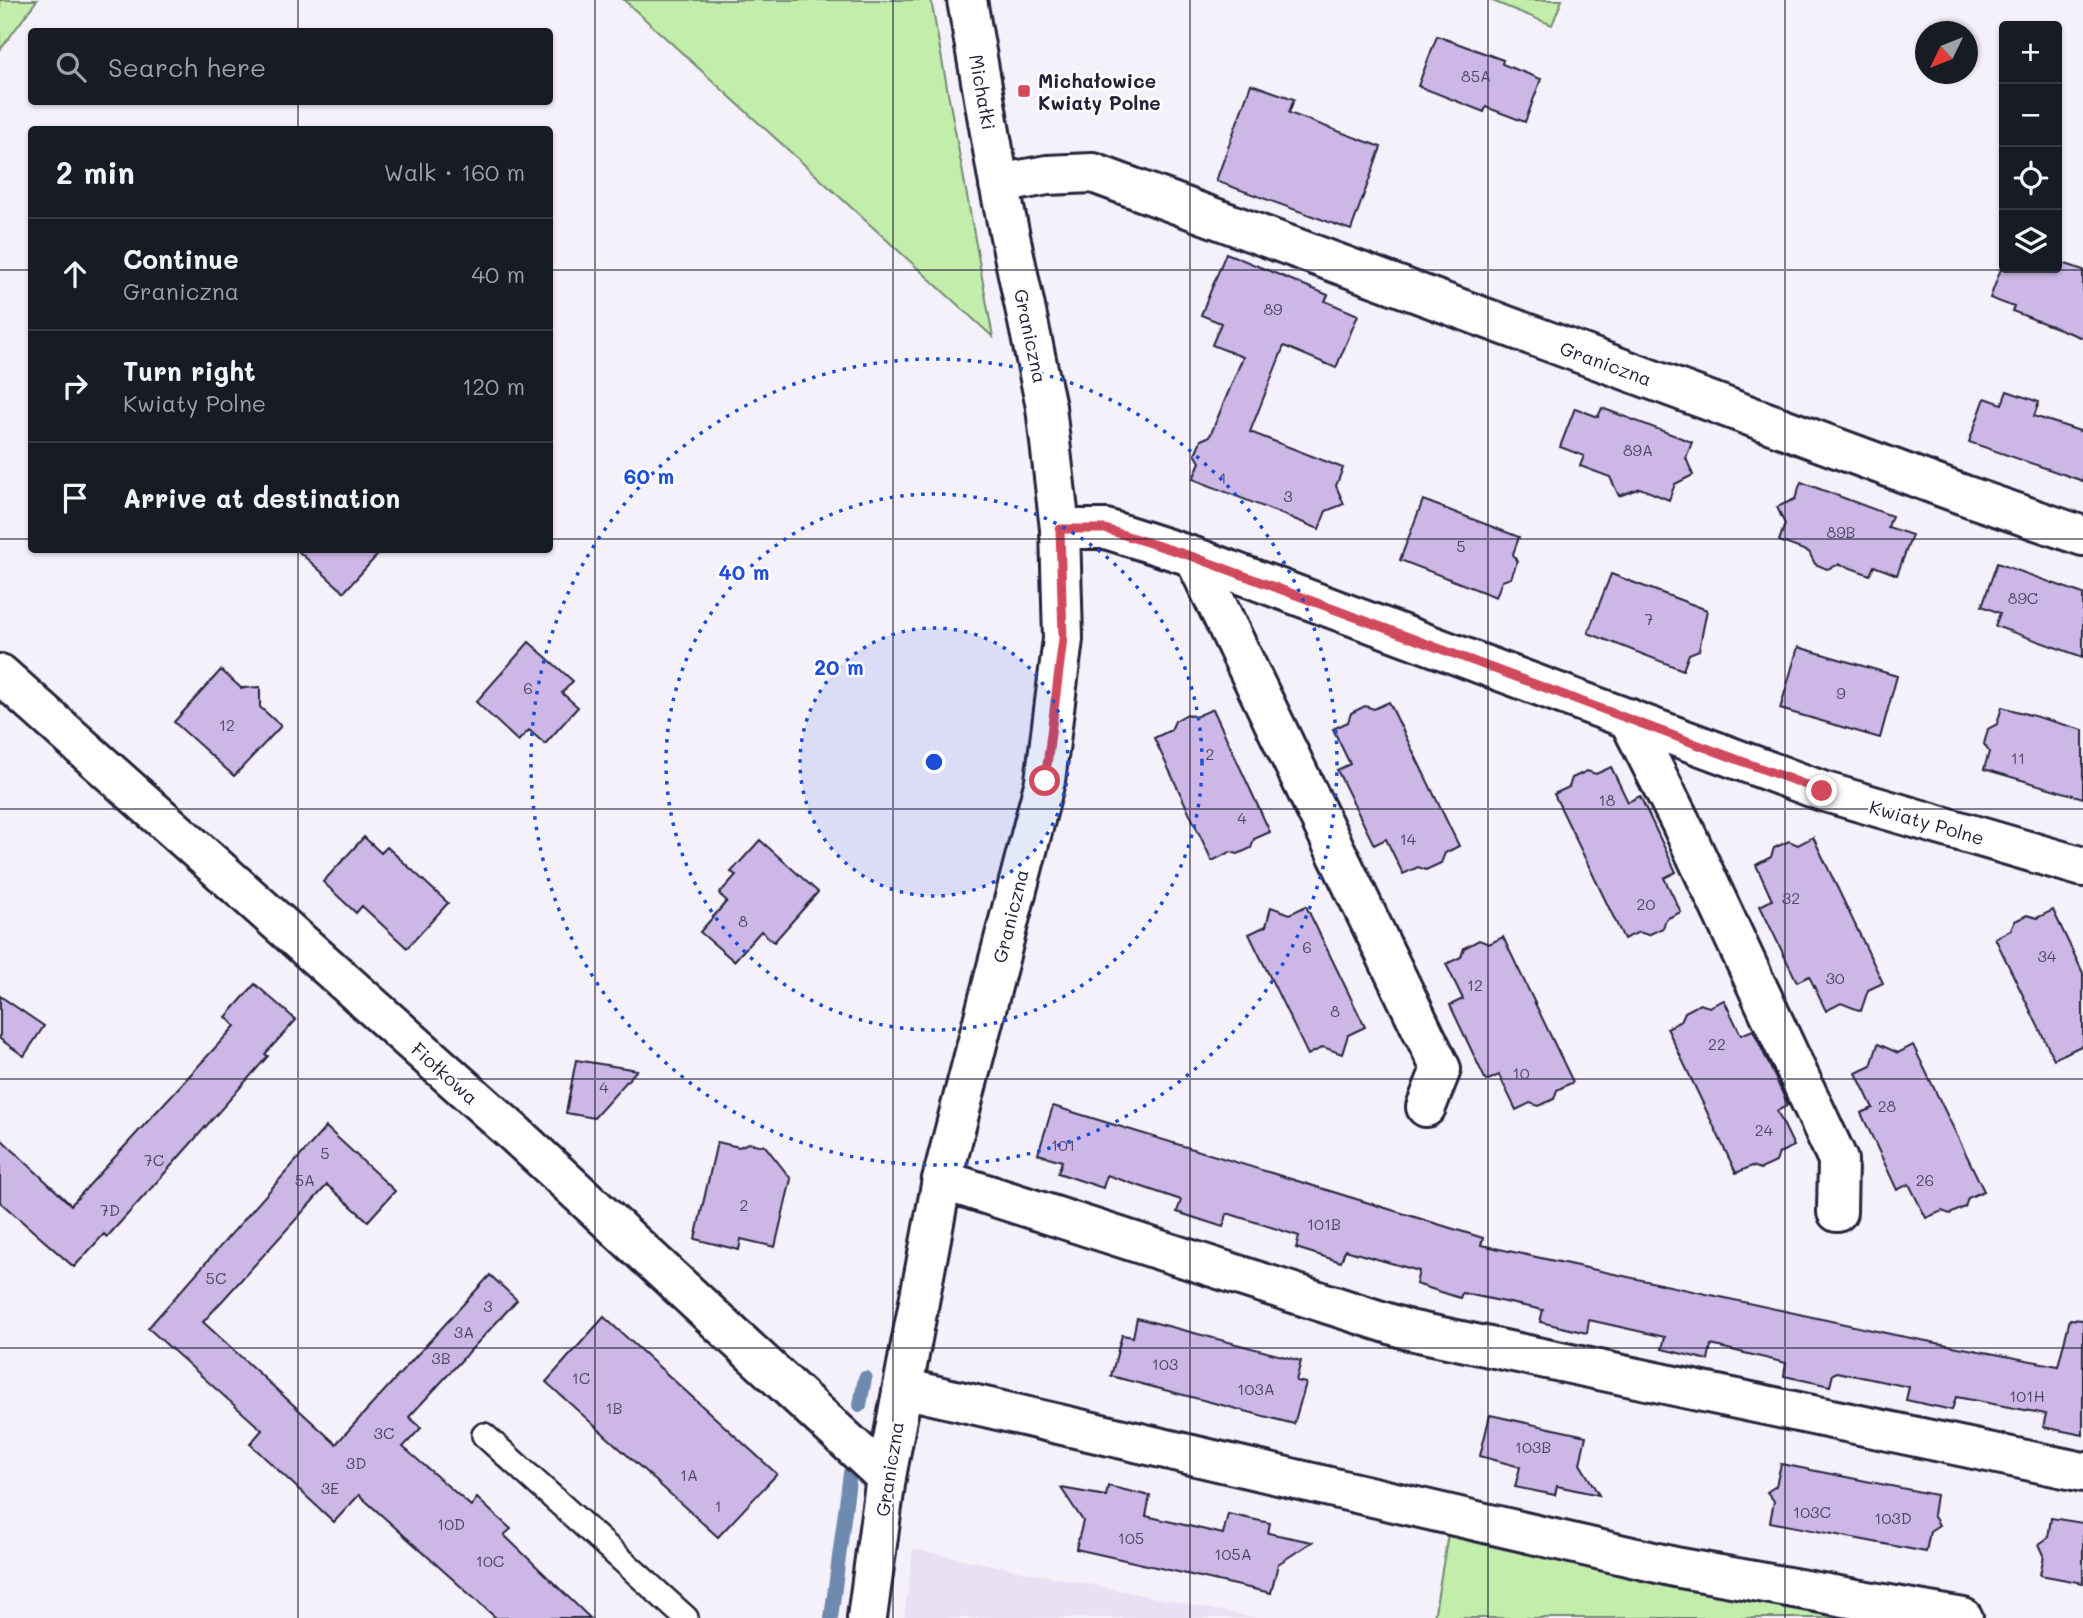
<!DOCTYPE html>
<meta charset="utf-8">
<style>
body{margin:0;font-family:Mali,sans-serif;background:#242831;color:#f1f3f6}
.controls{position:absolute;right:21px;top:21px;display:grid;overflow:hidden;border-radius:7px;box-shadow:0 2px 5px #0004}
.controls button{width:63px;height:63px;display:grid;place-items:center;padding:0;border:0;border-bottom:2px solid #363941;background:#171b24;color:#f1f3f6;font:35px sans-serif}
.compass{position:absolute;left:1915px;top:21px;width:63px;height:63px;border-radius:50%;background:#171b24;box-shadow:0 2px 5px #0004;rotate:227deg}
.stop{position:absolute;width:21px;height:21px;margin:-16px;border:5px solid #d1495b;border-radius:50%;background:#fff}
.stop.end{background:#d1495b;border-color:#fff;box-shadow:0 2px 7px #0008}
.list{margin:0;padding:0;list-style:none}
h2{display:flex;justify-content:space-between;align-items:center;height:91px;margin:0;padding:0 28px;font-size:30px}
h2 small{font-size:23px;font-weight:400;color:#9ea1a6}
.list li{display:grid;grid-template-columns:46px 1fr auto;gap:21px;align-items:center;box-sizing:border-box;height:112px;padding:0 28px;border-top:2px solid #363941}
.list b{display:block;font-size:26px;white-space:nowrap}
.list p{margin:0;font-size:23px;white-space:nowrap;color:#9ea1a6}
.list em{font-size:23px;font-style:normal;color:#9ea1a6}
.icon{flex:none;width:38px;height:38px;fill:none;stroke:currentColor;stroke-width:2;stroke-linecap:round;stroke-linejoin:round}
.map{position:relative;flex:none;width:2083px;height:1618px;overflow:hidden}
.search{position:absolute;background:#171b24;box-shadow:0 2px 5px #0004;left:28px;top:28px;width:525px;height:77px;display:flex;align-items:center;gap:18px;box-sizing:border-box;padding:0 24px;border-radius:7px;color:#9ea1a6;font-size:26px}
.panel{position:absolute;background:#171b24;box-shadow:0 2px 5px #0004;left:28px;top:126px;width:525px;height:427px;border-radius:7px}
.map>svg:first-child{display:block}
</style>
<div class="map">
<svg width="2083" height="1618" viewBox="0 0 2083 1618">
<rect width="100%" height="100%" fill="#f5f1fa"/>
<filter id="ink" filterUnits="userSpaceOnUse"><feTurbulence type="fractalNoise" baseFrequency=".0143" numOctaves="2"/><feDisplacementMap in="SourceGraphic" scale="14" xChannelSelector="R" yChannelSelector="G"/><feConvolveMatrix kernelMatrix="1 2 1 2 8 2 1 2 1" color-interpolation-filters="sRGB"/></filter>
<g filter="url(#ink)">
<!-- built -->
<path fill="#e9e0f4" d="M 913,1549 L 1256,1618 L 904,1618 Z"/>
<!-- green -->
<path fill="#c2edaa" stroke="#728872" stroke-width="2" d="M 0,0 L 37,0 L 0,50 Z
M 624,0 L 931,0 L 993,337 Z
M 1490,0 L 1562,0 L 1552,25 Z
M 1448,1534 L 1670,1581 L 1888,1618 L 1434,1618 Z"/>
<g fill="none" stroke-linecap="round" stroke-linejoin="round">
<!-- stream -->
<path stroke="#6e8aaf" stroke-width="14" d="M 860,1405 L 865,1378
M 831,1618 L 850,1473"/>
</g>
<!-- building -->
<path fill="#cdb7e7" stroke="#22223b" stroke-width="2" d="M 1437,36 L 1503,60 L 1502,64 L 1541,79 L 1525,122 L 1486,107 L 1484,112 L 1418,86 Z
M 1251,84 L 1294,99 L 1289,113 L 1381,147 L 1351,230 L 1216,181 Z
M 1226,253 L 1328,295 L 1325,301 L 1358,315 L 1336,368 L 1284,346 L 1250,432 L 1343,468 L 1336,486 L 1344,504 L 1326,511 L 1319,529 L 1193,479 L 1200,462 L 1195,454 L 1201,440 L 1210,436 L 1243,357 L 1212,345 L 1221,323 L 1201,315 Z
M 2004,261 L 2004,268 L 2057,268 L 2057,261 L 2083,270 L 2083,338 L 2012,311 L 2014,307 L 1990,298 Z
M 2007,391 L 2039,402 L 2034,416 L 2083,432 L 2083,481 L 1969,442 L 1985,398 L 2002,404 Z
M 1575,408 L 1598,417 L 1602,408 L 1692,442 L 1686,458 L 1693,475 L 1675,484 L 1669,500 L 1640,488 L 1619,496 L 1610,477 L 1580,466 L 1584,456 L 1560,447 Z
M 1801,482 L 1892,516 L 1888,527 L 1912,535 L 1897,575 L 1874,566 L 1870,575 L 1840,564 L 1827,569 L 1815,564 L 1809,552 L 1779,541 L 1785,524 L 1777,507 L 1795,499 Z
M 1423,500 L 1519,537 L 1513,554 L 1517,562 L 1511,578 L 1502,581 L 1496,597 L 1400,560 Z
M 297,550 L 382,550 L 344,592 Z
M 1997,563 L 2083,594 L 2083,657 L 1995,626 L 2000,613 L 1982,606 Z
M 1611,574 L 1707,610 L 1699,650 L 1689,654 L 1683,670 L 1588,633 Z
M 529,642 L 573,681 L 562,693 L 578,707 L 545,744 L 529,730 L 518,741 L 476,702 Z
M 1798,647 L 1897,676 L 1880,738 L 1780,709 Z
M 221,670 L 241,688 L 260,687 L 260,707 L 281,726 L 234,776 L 174,722 Z
M 1389,702 L 1459,846 L 1445,853 L 1441,863 L 1426,870 L 1418,867 L 1403,874 L 1386,839 L 1374,845 L 1337,770 L 1350,764 L 1333,729 L 1348,722 L 1351,713 L 1365,706 L 1374,709 Z
M 2002,707 L 2083,730 L 2083,798 L 1984,769 L 1989,752 L 1984,744 L 1988,729 L 1997,724 Z
M 1213,709 L 1270,832 L 1254,839 L 1251,848 L 1238,854 L 1230,852 L 1212,861 L 1154,738 L 1171,730 L 1175,721 L 1187,714 L 1195,717 Z
M 1611,767 L 1628,802 L 1640,796 L 1676,872 L 1664,878 L 1681,912 L 1666,919 L 1663,928 L 1648,935 L 1639,932 L 1624,939 L 1554,794 L 1569,787 L 1572,778 L 1587,771 L 1596,774 Z
M 364,837 L 381,853 L 387,847 L 448,903 L 407,948 L 362,906 L 356,913 L 323,882 Z
M 1813,837 L 1883,983 L 1868,990 L 1861,1011 L 1841,1003 L 1826,1011 L 1809,976 L 1797,982 L 1760,906 L 1772,900 L 1756,865 L 1771,857 L 1774,848 L 1789,841 L 1798,845 Z
M 760,840 L 818,892 L 774,942 L 761,931 L 734,961 L 700,932 L 727,901 L 719,894 L 736,875 L 731,872 Z
M 1306,906 L 1365,1027 L 1348,1035 L 1342,1054 L 1323,1047 L 1308,1055 L 1249,934 L 1266,926 L 1271,907 L 1290,914 Z
M 2053,910 L 2083,973 L 2083,1045 L 2054,1059 L 1995,938 L 2011,930 L 2015,921 L 2027,915 L 2037,918 Z
M 1503,937 L 1573,1082 L 1557,1090 L 1554,1099 L 1539,1106 L 1530,1103 L 1516,1110 L 1499,1075 L 1486,1081 L 1450,1005 L 1463,999 L 1446,964 L 1461,957 L 1464,948 L 1479,940 L 1489,944 Z
M 255,984 L 296,1020 L 265,1054 L 268,1056 L 164,1174 L 107,1237 L 104,1234 L 74,1267 L 0,1202 L 0,1138 L 71,1205 L 235,1026 L 226,1017 Z
M 0,996 L 44,1026 L 24,1056 L 0,1039 Z
M 1724,1000 L 1741,1035 L 1753,1030 L 1788,1105 L 1777,1111 L 1794,1146 L 1779,1153 L 1776,1162 L 1761,1169 L 1752,1166 L 1736,1173 L 1667,1028 L 1681,1021 L 1685,1012 L 1700,1004 L 1709,1007 Z
M 1878,1044 L 1898,1053 L 1913,1045 L 1984,1191 L 1968,1198 L 1965,1207 L 1950,1214 L 1942,1211 L 1926,1218 L 1909,1184 L 1897,1190 L 1861,1113 L 1873,1108 L 1856,1073 L 1871,1066 Z
M 576,1060 L 637,1070 L 594,1118 L 566,1113 Z
M 1053,1106 L 1483,1238 L 1481,1245 L 1895,1335 L 2058,1366 L 2070,1319 L 2083,1320 L 2083,1435 L 2043,1427 L 2046,1414 L 1956,1397 L 1952,1410 L 1906,1400 L 1909,1387 L 1837,1372 L 1833,1374 L 1830,1386 L 1784,1376 L 1786,1363 L 1711,1345 L 1708,1360 L 1662,1349 L 1665,1337 L 1589,1320 L 1587,1333 L 1540,1322 L 1543,1310 L 1462,1293 L 1460,1298 L 1416,1284 L 1419,1271 L 1345,1250 L 1341,1262 L 1296,1248 L 1299,1236 L 1230,1214 L 1227,1214 L 1223,1227 L 1177,1212 L 1181,1200 L 1107,1175 L 1103,1188 L 1058,1173 L 1062,1161 L 1038,1154 Z
M 326,1127 L 395,1191 L 368,1221 L 327,1185 L 203,1322 L 336,1444 L 490,1275 L 517,1300 L 409,1417 L 421,1428 L 403,1447 L 471,1506 L 477,1498 L 494,1514 L 511,1529 L 504,1535 L 590,1618 L 496,1618 L 359,1495 L 334,1522 L 250,1444 L 262,1430 L 148,1328 Z
M 717,1142 L 739,1147 L 748,1143 L 765,1146 L 791,1179 L 775,1247 L 741,1239 L 739,1250 L 695,1239 Z
M 604,1317 L 777,1474 L 718,1537 L 546,1382 Z
M 1137,1318 L 1301,1361 L 1296,1381 L 1306,1383 L 1294,1424 L 1111,1376 L 1122,1335 L 1133,1337 Z
M 1490,1415 L 1586,1436 L 1580,1464 L 1599,1495 L 1557,1486 L 1555,1495 L 1515,1487 L 1520,1467 L 1480,1456 Z
M 1781,1464 L 1936,1495 L 1933,1515 L 1939,1525 L 1930,1531 L 1926,1552 L 1770,1522 L 1774,1501 L 1767,1492 L 1776,1486 Z
M 1108,1486 L 1150,1496 L 1146,1516 L 1223,1534 L 1228,1514 L 1270,1523 L 1268,1533 L 1312,1542 L 1278,1564 L 1271,1593 L 1076,1549 L 1083,1521 L 1061,1488 L 1106,1496 Z
M 2051,1518 L 2083,1523 L 2083,1583 L 2040,1575 L 2044,1555 L 2039,1544 L 2048,1538 Z"/>
<g fill="none" stroke-linecap="round" stroke-linejoin="round">
<!-- lane casing -->
<g stroke="#22223b" stroke-width="28">
<path id="lane" d="M 484,1435 L 686,1618"/>
</g>
<!-- street casing -->
<g stroke="#22223b" stroke-width="44">
<path id="street" d="M 999,184 L 1047,175 L 1093,173 L 1964,495 L 2083,536
M 1060,529 L 1106,529 L 1194,557 L 1822,791 L 2083,867
M 1194,557 L 1441,1069 L 1426,1107
M 0,674 L 514,1133 L 886,1477
M 1628,718 L 1680,821 L 1838,1160 L 1837,1212
M 942,1180 L 1409,1330 L 2083,1472
M 903,1388 L 1675,1567 L 1963,1618"/>
</g>
<!-- secondary casing -->
<g stroke="#22223b" stroke-width="44">
<path id="secondary" d="M 867,1618 L 886,1477 L 942,1180 L 1045,781 L 1063,639 L 1060,529 L 1046,407 L 999,184 L 967,0"/>
</g>
<!-- lane -->
<use href="#lane" stroke="#fff" stroke-width="23"/>
<!-- street -->
<use href="#street" stroke="#fff" stroke-width="38"/>
<!-- secondary -->
<use href="#secondary" stroke="#fff" stroke-width="38"/>
</g>
</g>
<g fill="none" stroke-linecap="round" stroke-linejoin="round" filter="url(#ink)">
<!-- route -->
<path stroke="#d1495b" stroke-width="9" d="M 1045,781 L 1063,639 L 1060,529 L 1105,529 L 1194,557 L 1822,791"/>
</g>
<!-- grid -->
<path fill="none" stroke="#22223b" stroke-width="2" stroke-opacity="0.55" d="M 298,0 L 298,32M 595,0 L 595,1618M 893,0 L 893,1618M 1190,0 L 1190,1618M 1488,0 L 1488,1618M 1785,0 L 1785,1618M 298,102 L 298,130M 0,270 L 32,270M 550,270 L 2083,270M 0,539 L 32,539M 550,539 L 2083,539M 298,550 L 298,1618M 0,809 L 2083,809M 0,1079 L 2083,1079M 0,1348 L 2083,1348"/>
<!-- distance rings -->
<circle cx="934" cy="762" r="134" fill="#1d4ed8" fill-opacity=".12"/>
<g fill="none" stroke="#1d4ed8" stroke-width="3.5" stroke-dasharray="3.5 7">
<circle cx="934" cy="762" r="134"/>
<circle cx="934" cy="762" r="268"/>
<circle cx="934" cy="762" r="403"/>
</g>
<!-- markers -->
<rect fill="#d1495b" stroke="#fff" stroke-width="2.5" x="1017" y="84" width="14" height="14" rx="3.5"/>
<g text-anchor="middle" dominant-baseline="central" stroke-width="5" stroke-linejoin="round" paint-order="stroke">
<!-- number labels -->
<g font-size="16" fill="#4d4766">
<text x="1476" y="75">85A</text>
<text x="1273" y="308">89</text>
<text x="1638" y="449">89A</text>
<text x="1223" y="477">1</text>
<text x="1288" y="495">3</text>
<text x="1841" y="531">89B</text>
<text x="1461" y="545">5</text>
<text x="2023" y="597">89C</text>
<text x="1649" y="618">7</text>
<text x="528" y="687">6</text>
<text x="1841" y="692">9</text>
<text x="227" y="724">12</text>
<text x="1210" y="753">2</text>
<text x="2018" y="757">11</text>
<text x="1607" y="799">18</text>
<text x="1242" y="817">4</text>
<text x="1408" y="838">14</text>
<text x="1791" y="897">32</text>
<text x="1646" y="903">20</text>
<text x="743" y="920">8</text>
<text x="1307" y="946">6</text>
<text x="2047" y="955">34</text>
<text x="1835" y="977">30</text>
<text x="1475" y="984">12</text>
<text x="1335" y="1010">8</text>
<text x="1717" y="1043">22</text>
<text x="1521" y="1072">10</text>
<text x="604" y="1086">4</text>
<text x="1887" y="1105">28</text>
<text x="1764" y="1129">24</text>
<text x="1063" y="1144">101</text>
<text x="325" y="1152">5</text>
<text x="154" y="1159">7C</text>
<text x="305" y="1179">5A</text>
<text x="1925" y="1179">26</text>
<text x="744" y="1204">2</text>
<text x="110" y="1209">7D</text>
<text x="1324" y="1223">101B</text>
<text x="216" y="1277">5C</text>
<text x="488" y="1305">3</text>
<text x="464" y="1331">3A</text>
<text x="441" y="1357">3B</text>
<text x="1165" y="1363">103</text>
<text x="581" y="1377">1C</text>
<text x="1256" y="1388">103A</text>
<text x="2027" y="1395">101H</text>
<text x="614" y="1407">1B</text>
<text x="384" y="1432">3C</text>
<text x="1533" y="1446">103B</text>
<text x="356" y="1462">3D</text>
<text x="689" y="1474">1A</text>
<text x="330" y="1487">3E</text>
<text x="718" y="1505">1</text>
<text x="1812" y="1511">103C</text>
<text x="1893" y="1517">103D</text>
<text x="451" y="1523">10D</text>
<text x="1131" y="1537">105</text>
<text x="1233" y="1553">105A</text>
<text x="490" y="1560">10C</text>
</g>
<!-- poi labels -->
<g font-size="19" font-weight="bold" fill="#22223b" stroke="#fff" text-anchor="start">
<text x="1038" y="80">Michałowice<tspan x="1038" dy="22">Kwiaty Polne</tspan></text>
</g>
<!-- street labels -->
<g font-size="19" fill="#22223b" stroke="#fff">
<text transform="translate(983 92) rotate(80)">Michałki</text>
<text transform="translate(1031 336) rotate(78)">Graniczna</text>
<text transform="translate(1606 363) rotate(20)">Graniczna</text>
<text transform="translate(1927 822) rotate(16)">Kwiaty Polne</text>
<text transform="translate(1010 916) rotate(-76)">Graniczna</text>
<text transform="translate(445 1073) rotate(42)">Fiołkowa</text>
<text transform="translate(889 1469) rotate(-81)">Graniczna</text>
</g>
</g>
<circle cx="934" cy="762" r="10" fill="#1d4ed8" stroke="#fff" stroke-width="3.5"/>
<g font-size="21" text-anchor="middle" font-weight="bold" fill="#1d4ed8" stroke="#fff" stroke-width="5" stroke-linejoin="round" paint-order="stroke">
<text x="649" y="484">60 m</text>
<text x="744" y="580">40 m</text>
<text x="839" y="675">20 m</text>
</g>
</svg>
<div class="controls">
<button>+</button>
<button>−</button>
<button><svg class="icon" aria-label="locate" viewBox="0 0 24 24"><circle cx="12" cy="12" r="6"/><path d="M12 2v4M12 18v4M2 12h4M18 12h4"/></svg></button>
<button><svg class="icon" aria-label="layers" viewBox="0 0 24 24"><path d="M12 4l9 5-9 5-9-5zM3 14l9 5 9-5"/></svg></button>
</div>
<svg class="compass" viewBox="-18 -18 36 36"><path d="M0-13l5 13h-10z" fill="#e53935"/><path d="M0 13l5-13h-10z" fill="#9ea1a6"/></svg>
<div class="stop" style="left:1045px;top:781px"></div>
<div class="stop end" style="left:1822px;top:791px"></div>
<div class="search"><svg class="icon" aria-label="search" viewBox="0 0 24 24"><circle cx="10" cy="10" r="6"/><path d="M15 15l6 6"/></svg>Search here</div>
<section class="panel">
<h2>2 min<small>Walk · 160 m</small></h2>
<ul class="list">
<li><svg class="icon" aria-label="ahead" viewBox="0 0 24 24"><path d="M12 20V5M6 11l6-6 6 6"/></svg><div><b>Continue</b><p>Graniczna</p></div><em>40 m</em></li>
<li><svg class="icon" aria-label="right" viewBox="0 0 24 24"><path d="M7 20v-9h11M14 6l5 5-5 5"/></svg><div><b>Turn right</b><p>Kwiaty Polne</p></div><em>120 m</em></li>
<li><svg class="icon" aria-label="arrive" viewBox="0 0 24 24"><path d="M6 21V4h12l-3 4 3 4H6"/></svg><div><b>Arrive at destination</b></div></li>
</ul>
</section>
</div>
